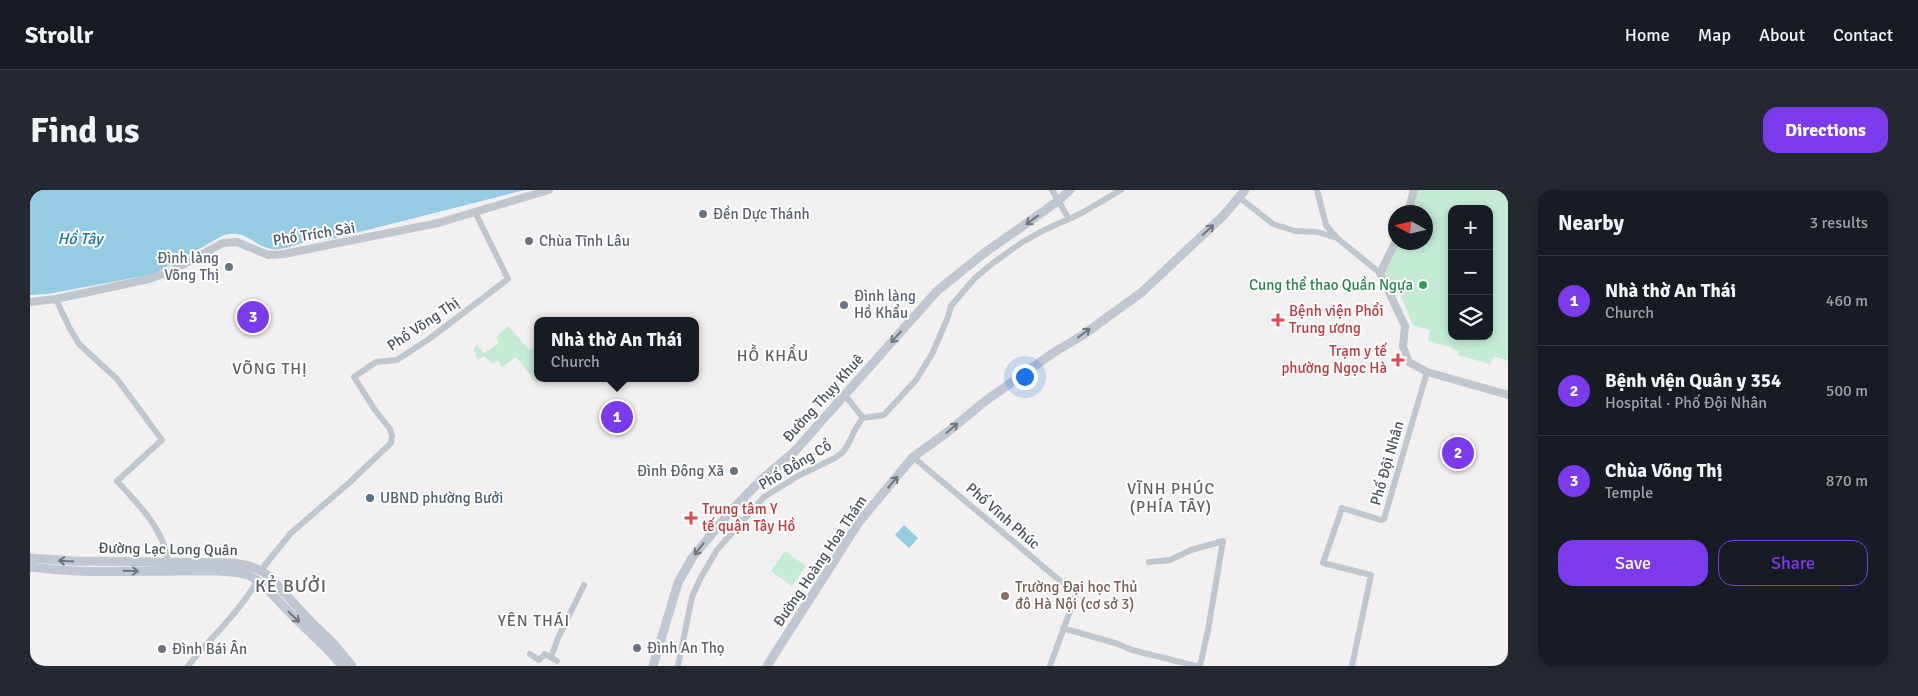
<!DOCTYPE html>
<meta charset="utf-8">
<style>
body{margin:0;font-family:Signika,sans-serif;background:#242831;color:#f1f3f6}
.controls{position:absolute;right:15px;top:15px;display:grid;overflow:hidden;border-radius:10px;box-shadow:0 2px 8px #0003}
.controls button{width:45px;height:45px;display:grid;place-items:center;padding:0;border:0;border-bottom:1px solid #363941;background:#171b24;color:#f1f3f6;font:25px sans-serif}
.compass{position:absolute;left:1358px;top:15px;width:45px;height:45px;border-radius:50%;background:#171b24;box-shadow:0 2px 8px #0003;rotate:278deg}
.you{position:absolute;left:994px;top:186px;width:18px;height:18px;margin:-12px;border:4px solid #fff;border-radius:50%;background:#1a73e8;box-shadow:0 0 0 8px #1a73e833}
.badge{display:grid;place-items:center;width:32px;height:32px;border-radius:50%;background:#7c3aed;color:#fff;font-size:16px;font-weight:700}
.pin{position:absolute;translate:-50% -50%;border:2px solid #fff;box-shadow:0 1px 5px #0006}
.popup{position:absolute;left:504px;top:127px;width:165px;height:65px;box-sizing:border-box;display:grid;place-content:center;border-radius:10px;background:#171b24;filter:drop-shadow(0 1px 4px #0005);font-size:16px;white-space:nowrap;color:#9ea1a6}
.popup b{font-size:19px;color:#f1f3f6}
.popup::after{content:'';position:absolute;left:50%;top:100%;margin-left:-10px;border:10px solid transparent;border-top-color:#171b24}
.list{margin:0;padding:0;list-style:none}
h2{display:flex;justify-content:space-between;align-items:center;height:65px;margin:0;padding:0 20px;font-size:21px}
h2 small{font-size:16px;font-weight:400;color:#9ea1a6}
.list li{display:grid;grid-template-columns:32px 1fr auto;gap:15px;align-items:center;box-sizing:border-box;height:90px;padding:0 20px;border-top:1px solid #363941}
.list b{display:block;font-size:19px;white-space:nowrap}
.list p{margin:0;font-size:16px;white-space:nowrap;color:#9ea1a6}
.list em{font-size:16px;font-style:normal;color:#9ea1a6}
.actions{display:flex;gap:10px;padding:15px 20px}
.actions a{flex:1;padding:11px 0;border:1px solid #7c3aed;border-radius:15px;text-align:center;font-size:18px;color:#7c3aed}
.actions .main{background:#7c3aed;color:#fff}
.icon{flex:none;width:28px;height:28px;fill:none;stroke:currentColor;stroke-width:2;stroke-linecap:round;stroke-linejoin:round}
.map{position:relative;flex:none;width:1478px;height:476px;overflow:hidden;border-radius:15px}
header{display:flex;align-items:center;gap:30px;box-sizing:border-box;height:70px;padding:0 25px;background:#171b24;border-bottom:1px solid #363941}
header strong{font-size:24px}
nav{display:flex;gap:28px;margin-inline-start:auto;font-size:18px}
.intro{display:flex;align-items:center;justify-content:space-between;box-sizing:border-box;height:120px;padding:0 30px}
h1{margin:0;font-size:35px}
.button{padding:12px 22px;border-radius:15px;background:#7c3aed;color:#fff;font-size:18px;font-weight:700}
main{display:flex;gap:30px;padding:0 30px}
aside{flex:1;background:#171b24;border-radius:15px;box-shadow:0 2px 8px #0003}
.map>svg:first-child{display:block}
</style>
<header>
<strong>Strollr</strong>
<nav><a>Home</a><a>Map</a><a>About</a><a>Contact</a></nav>
</header>
<div class="intro"><h1>Find us</h1><a class="button">Directions</a></div>
<main>
<div class="map">
<svg width="1478" height="476" viewBox="0 0 1478 476">
<rect width="100%" height="100%" fill="#f2f0f0"/>
<!-- green -->
<path fill="#c3ebd6" fill-rule="evenodd" d="M 1387,0 L 1478,0 L 1478,171 L 1464,166 L 1460,174 L 1428,165 L 1429,162 L 1420,157 L 1398,151 L 1400,140 L 1383,135 L 1371,107 L 1354,82 L 1368,53 L 1396,52 L 1396,22 L 1381,22 ZM 1422,19 L 1459,19 L 1459,146 L 1422,146 Z
M 478,136 L 499,160 L 508,154 L 508,188 L 513,188 L 507,193 L 486,167 L 472,177 L 468,170 L 463,174 L 453,166 L 449,169 L 445,165 L 446,163 L 443,159 L 447,155 L 454,163 L 469,153 L 466,147 Z
M 755,361 L 776,376 L 762,396 L 741,381 Z"/>
<!-- water -->
<path fill="#95cce4" d="M 0,0 L 495,0 L 302,49 C 293,49 284,50 275,52 C 265,55 251,61 241,59 C 222,55 217,39 194,45 L 124,84 L 18,104 L 0,105 Z
M 874,335 L 888,348 L 879,358 L 865,345 Z"/>
<g fill="none" stroke-linecap="round" stroke-linejoin="round">
<!-- minor -->
<path stroke="#c0c6cd" stroke-width="6" d="M 1022,0 L 1039,29
M 1287,0 L 1296,35 L 1306,47
M 1210,8 L 1243,34 L 1265,41 L 1287,42 L 1307,48 L 1350,83
M 26,109 L 39,137 L 49,154 L 87,189 L 132,250 L 87,291 C 109,315 134,339 138,372
M 814,204 L 833,228
M 883,267 L 1035,395 L 1047,402 L 1020,476
M 700,322 L 712,332
M 1119,372 L 1140,370 L 1161,360 L 1193,351 L 1178,440 L 1170,476
M 231,380 L 261,343 L 320,292 L 361,253 L 362,246 L 360,239 L 345,220 L 324,187 L 346,172 L 367,170 L 399,149 L 478,89 L 445,22
M 1033,438 L 1088,454 L 1102,460 L 1166,476
M 500,464 L 509,470 L 515,464 L 527,471
M 521,467 L 528,448 L 554,395
M 158,476 C 181,447 208,424 227,391
M 648,476 L 662,407 L 670,389 L 687,360 L 734,307 L 768,286 L 805,268 L 812,263 C 821,253 823,239 833,228 L 854,225 L 886,190 L 902,164 L 918,127 L 921,116 L 945,88 L 963,73 L 991,53 L 1014,40 L 1050,24 L 1091,0
M 1322,476 L 1341,385 L 1293,373 L 1312,318 L 1351,330 L 1354,329 L 1397,182"/>
<!-- tertiary -->
<path stroke="#c0c6cd" stroke-width="8" d="M 1378,22 L 1384,0
M 1366,51 L 1350,83 L 1375,136 L 1373,157 L 1379,172 L 1397,182 L 1478,205
M 0,112 L 26,109 L 119,89 L 139,82 L 193,53 L 207,52 L 238,65 L 254,64 L 408,33 L 519,0"/>
<!-- secondary -->
<path stroke="#c0c7d2" stroke-width="9" d="M 0,368 L 43,371 L 203,373 C 217,375 227,377 239,386 L 281,432 L 301,451 L 322,476
M 0,377 C 50,384 102,381 152,381 C 169,381 205,379 220,386 C 236,394 246,410 259,422 C 277,441 296,456 312,476
M 623,476 L 648,393 L 662,368 L 700,322 L 731,290 L 764,262 L 907,101 L 953,64 L 1028,11 L 1040,0
M 737,476 L 829,332 L 883,267 L 919,241 L 954,212 L 1023,163 L 1053,145 L 1112,102 L 1193,26 L 1215,0"/>
</g>
<!-- one-way arrows -->
<defs><path id="oneway-shaft" d="M-6 0H5M1.5-3L5.5 0L1.5 3" fill="none" stroke-width="1.6" stroke-linecap="round" stroke-linejoin="round" transform="scale(1.25)"/></defs>
<g stroke="#6d757f">
<use href="#oneway-shaft" transform="translate(1002 30) rotate(144)"/>
<use href="#oneway-shaft" transform="translate(1178 40) rotate(-43)"/>
<use href="#oneway-shaft" transform="translate(1054 143) rotate(-37)"/>
<use href="#oneway-shaft" transform="translate(866 147) rotate(132)"/>
<use href="#oneway-shaft" transform="translate(922 238) rotate(-41)"/>
<use href="#oneway-shaft" transform="translate(863 292) rotate(-50)"/>
<use href="#oneway-shaft" transform="translate(669 359) rotate(128)"/>
<use href="#oneway-shaft" transform="translate(36 371) rotate(-177)"/>
<use href="#oneway-shaft" transform="translate(101 381) rotate(1)"/>
<use href="#oneway-shaft" transform="translate(264 427) rotate(43)"/>
</g>
<!-- markers -->
<g fill="#6b7280" stroke="#fff" stroke-width="2">
<circle cx="673" cy="24" r="5"/>
<circle cx="499" cy="51" r="5"/>
<circle cx="199" cy="77" r="5"/>
<circle cx="814" cy="115" r="5"/>
<circle cx="704" cy="281" r="5"/>
<circle cx="607" cy="458" r="5"/>
<circle cx="132" cy="459" r="5"/>
</g>
<circle fill="#2e9e5b" stroke="#fff" stroke-width="2" cx="1393" cy="95" r="5"/>
<g fill="#e0444e" stroke="#fff" stroke-width="2">
<path d="M1245.5 122.5h5v5h5v5h-5v5h-5v-5h-5v-5h5z"/>
<path d="M1365.5 162.5h5v5h5v5h-5v5h-5v-5h-5v-5h5z"/>
<path d="M658.5 320.5h5v5h5v5h-5v5h-5v-5h-5v-5h5z"/>
</g>
<circle fill="#5c6f8a" stroke="#fff" stroke-width="2" cx="340" cy="308" r="5"/>
<circle fill="#8d6e63" stroke="#fff" stroke-width="2" cx="975" cy="406" r="5"/>
<g text-anchor="middle" dominant-baseline="central" stroke-width="4" stroke-linejoin="round" paint-order="stroke">
<!-- worship labels -->
<g font-size="15" fill="#5b616d" stroke="#fff" text-anchor="start">
<text x="683" y="24">Đền Dực Thánh</text>
<text x="509" y="51">Chùa Tĩnh Lâu</text>
<text x="189" y="68" text-anchor="end">Đình làng<tspan x="189" dy="17">Võng Thị</tspan></text>
<text x="824" y="106">Đình làng<tspan x="824" dy="17">Hồ Khẩu</tspan></text>
<text x="694" y="281" text-anchor="end">Đình Đông Xã</text>
<text x="617" y="458">Đình An Thọ</text>
<text x="142" y="459">Đình Bái Ân</text>
</g>
<!-- street labels -->
<g font-size="15" fill="#4a525c" stroke="#fff">
<text transform="translate(284 44) rotate(-9)">Phố Trích Sài</text>
<text transform="translate(393 134) rotate(-34)">Phố Võng Thị</text>
<text transform="translate(793 208) rotate(-48)">Đường Thụy Khuê</text>
<text transform="translate(1357 273) rotate(-74)">Phố Đội Nhân</text>
<text transform="translate(765 275) rotate(-31)">Phố Đồng Cổ</text>
<text transform="translate(973 326) rotate(41)">Phố Vĩnh Phúc</text>
<text transform="translate(138 359) rotate(1)">Đường Lạc Long Quân</text>
<text transform="translate(790 371) rotate(-56)">Đường Hoàng Hoa Thám</text>
</g>
<!-- leisure labels -->
<g font-size="15" fill="#27864d" stroke="#fff" text-anchor="end">
<text x="1383" y="95">Cung thể thao Quần Ngựa</text>
</g>
<!-- health labels -->
<g font-size="15" fill="#be3a42" stroke="#fff" text-anchor="start">
<text x="1259" y="121">Bệnh viện Phổi<tspan x="1259" dy="17">Trung ương</tspan></text>
<text x="1357" y="161" text-anchor="end">Trạm y tế<tspan x="1357" dy="17">phường Ngọc Hà</tspan></text>
<text x="672" y="319">Trung tâm Y<tspan x="672" dy="17">tế quận Tây Hồ</tspan></text>
</g>
<!-- service labels -->
<g font-size="15" fill="#4e5e75" stroke="#fff" text-anchor="start">
<text x="350" y="308">UBND phường Bưởi</text>
</g>
<!-- education labels -->
<g font-size="15" fill="#785e54" stroke="#fff" text-anchor="start">
<text x="985" y="397">Trường Đại học Thủ<tspan x="985" dy="17">đô Hà Nội (cơ sở 3)</tspan></text>
</g>
<!-- water labels -->
<g font-size="16" font-style="italic" fill="#1a779e" stroke="#fff">
<text x="50" y="49">Hồ Tây</text>
</g>
<!-- neighbourhood labels -->
<g font-size="16" letter-spacing="1" fill="#5d6064" stroke="#fff">
<text x="743" y="166">HỒ KHẨU</text>
<text x="240" y="179">VÕNG THỊ</text>
<text x="1141" y="299">VĨNH PHÚC<tspan x="1141" dy="18">(PHÍA TÂY)</tspan></text>
<text x="504" y="431">YÊN THÁI</text>
</g>
<!-- quarter labels -->
<g font-size="18" letter-spacing="1" fill="#5d6064" stroke="#fff">
<text x="261" y="396">KẺ BƯỞI</text>
</g>
</g>
</svg>
<div class="controls">
<button>+</button>
<button>−</button>
<button><svg class="icon" aria-label="layers" viewBox="0 0 24 24"><path d="M12 4l9 5-9 5-9-5zM3 14l9 5 9-5"/></svg></button>
</div>
<svg class="compass" viewBox="-18 -18 36 36"><path d="M0-13l5 13h-10z" fill="#e53935"/><path d="M0 13l5-13h-10z" fill="#9ea1a6"/></svg>
<div class="you"></div>
<div class="pin badge" style="left:587px;top:227px">1</div>
<div class="popup"><b>Nhà thờ An Thái</b>Church</div>
<div class="pin badge" style="left:1428px;top:263px">2</div>
<div class="pin badge" style="left:223px;top:127px">3</div>
</div>
<aside>
<h2>Nearby<small>3 results</small></h2>
<ul class="list">
<li><span class="badge">1</span><div><b>Nhà thờ An Thái</b><p>Church</p></div><em>460 m</em></li>
<li><span class="badge">2</span><div><b>Bệnh viện Quân y 354</b><p>Hospital · Phố Đội Nhân</p></div><em>500 m</em></li>
<li><span class="badge">3</span><div><b>Chùa Võng Thị</b><p>Temple</p></div><em>870 m</em></li>
</ul>
<div class="actions"><a class="main">Save</a><a>Share</a></div>
</aside>
</main>
